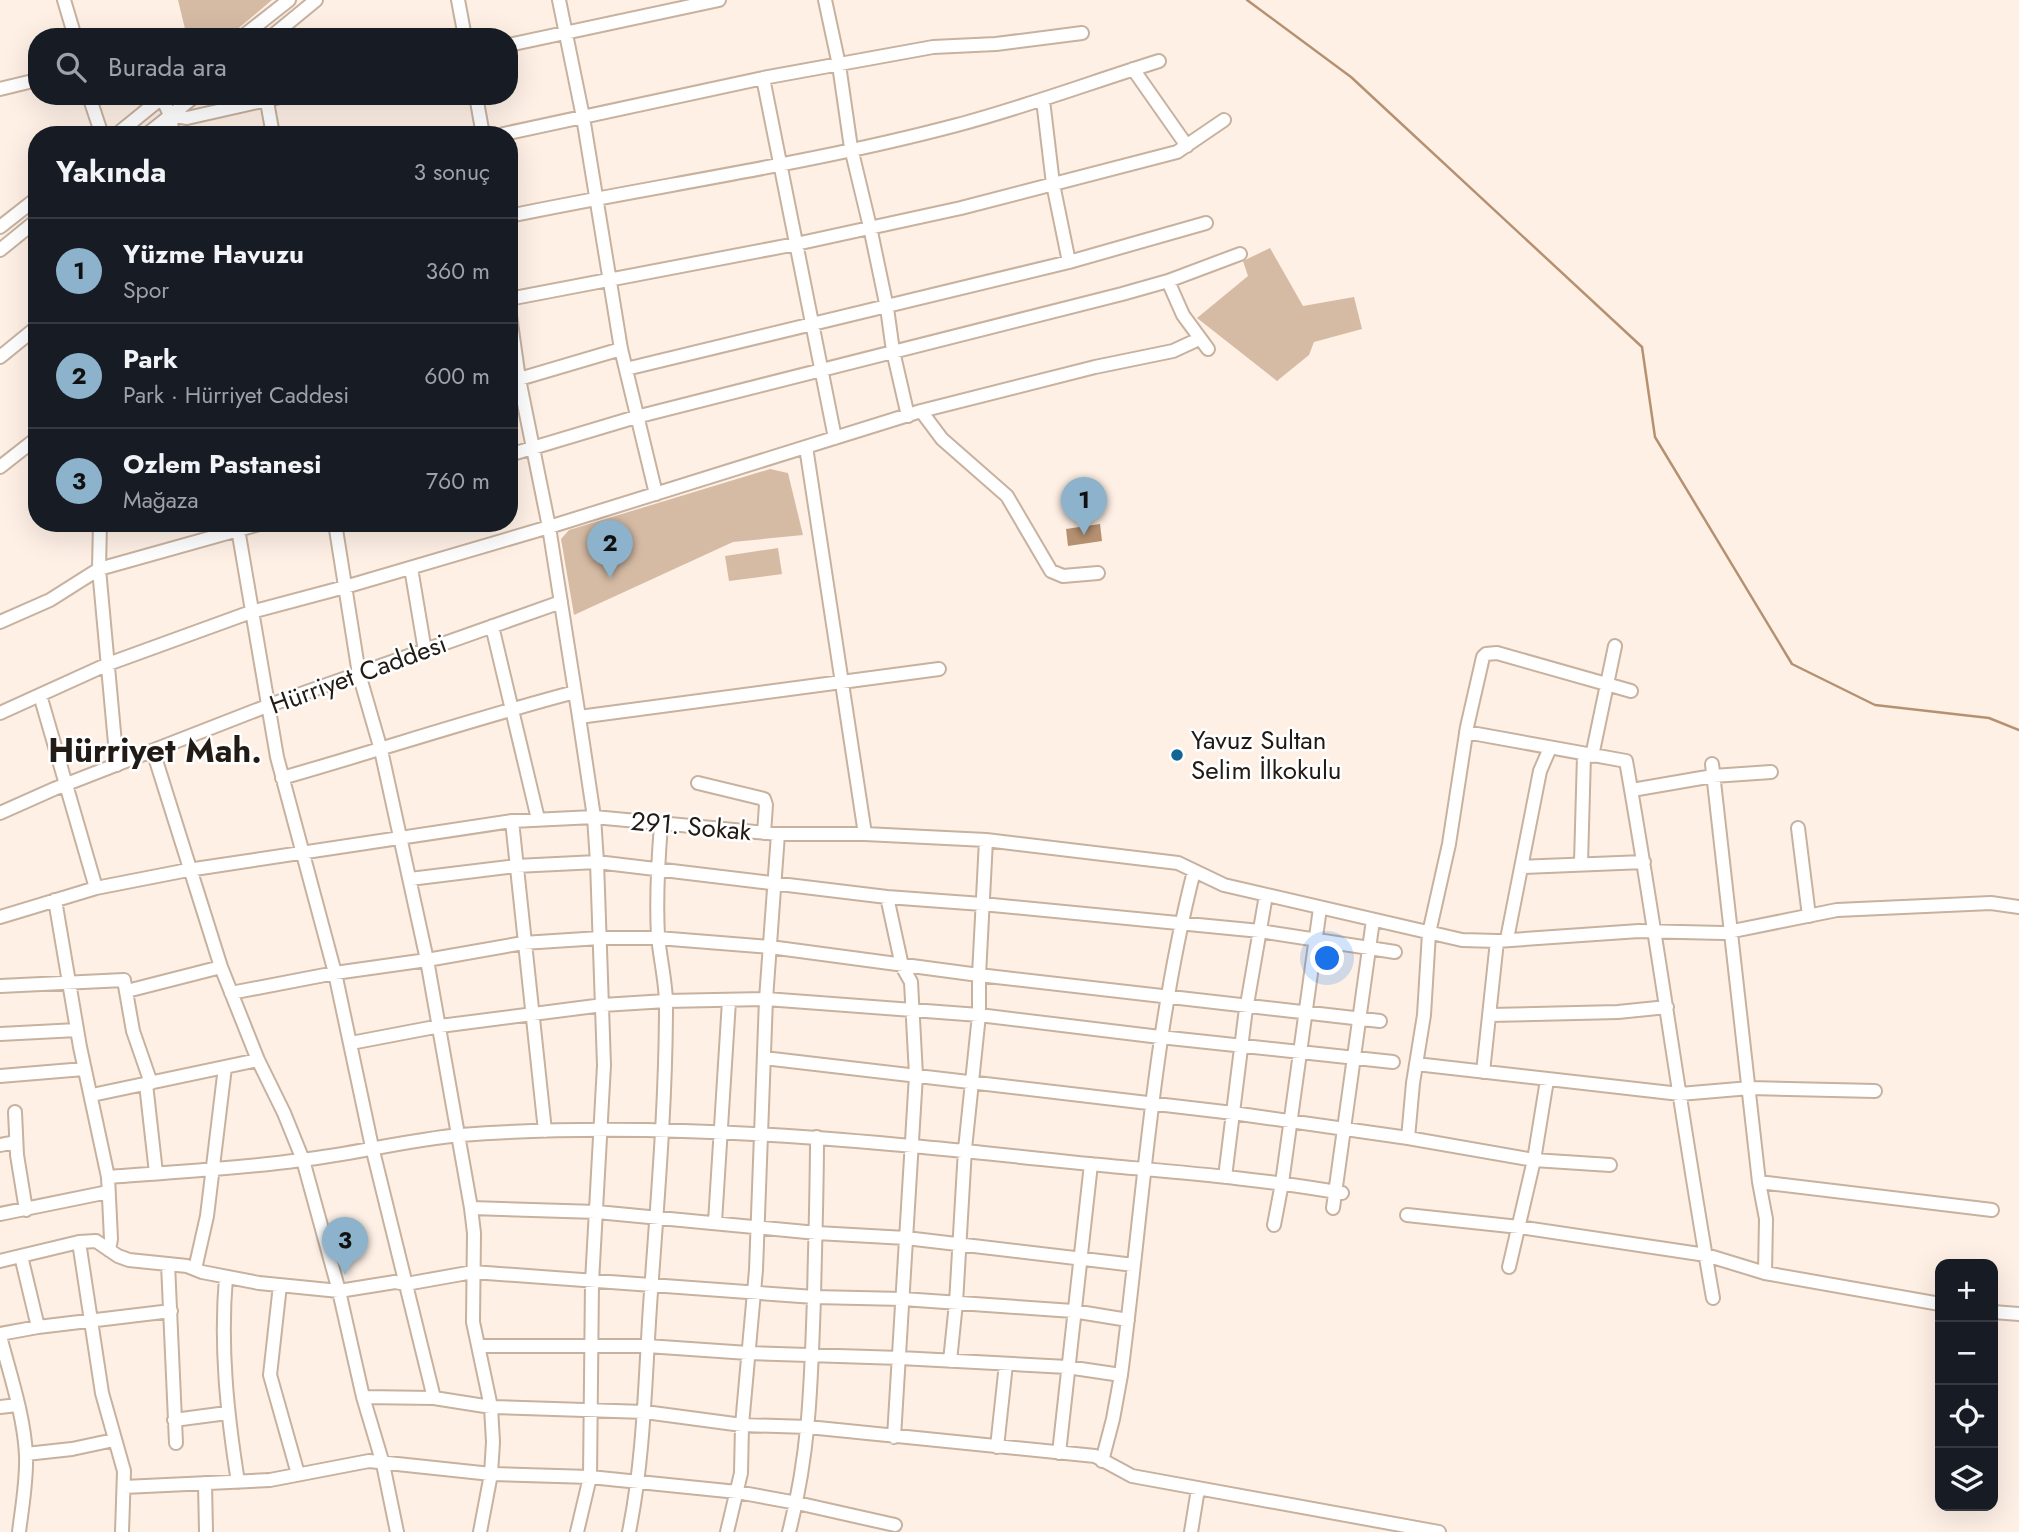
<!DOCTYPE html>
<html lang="tr">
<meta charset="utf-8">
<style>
body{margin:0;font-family:Jost,sans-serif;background:#20242c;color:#f1f3f6}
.controls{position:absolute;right:21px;bottom:21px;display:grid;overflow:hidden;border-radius:14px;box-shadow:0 7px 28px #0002}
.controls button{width:63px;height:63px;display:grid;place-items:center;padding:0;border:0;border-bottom:2px solid #363941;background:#171b24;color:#f1f3f6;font:35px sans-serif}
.you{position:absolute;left:1328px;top:959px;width:24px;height:24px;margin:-18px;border:5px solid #fff;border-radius:50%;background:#1a73e8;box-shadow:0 0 0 10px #1a73e833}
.badge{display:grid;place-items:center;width:46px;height:46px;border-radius:50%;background:#8cb3cb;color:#111;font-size:23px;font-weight:700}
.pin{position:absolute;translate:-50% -58px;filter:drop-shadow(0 2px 4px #0008)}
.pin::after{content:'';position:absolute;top:37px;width:24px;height:21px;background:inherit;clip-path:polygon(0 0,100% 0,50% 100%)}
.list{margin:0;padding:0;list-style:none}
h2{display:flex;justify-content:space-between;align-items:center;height:91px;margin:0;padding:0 28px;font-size:30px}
h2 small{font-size:23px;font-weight:400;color:#9ea1a6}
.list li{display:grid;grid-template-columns:46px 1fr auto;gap:21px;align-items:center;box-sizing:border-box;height:105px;padding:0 28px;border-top:2px solid #363941}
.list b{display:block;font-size:26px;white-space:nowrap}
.list p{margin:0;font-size:23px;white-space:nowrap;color:#9ea1a6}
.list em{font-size:23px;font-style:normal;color:#9ea1a6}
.icon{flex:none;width:38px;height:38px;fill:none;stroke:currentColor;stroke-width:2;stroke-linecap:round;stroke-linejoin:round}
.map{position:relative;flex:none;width:2019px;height:1532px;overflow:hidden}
.search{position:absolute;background:#171b24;box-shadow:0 7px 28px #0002;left:28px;top:28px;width:490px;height:77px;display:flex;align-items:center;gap:18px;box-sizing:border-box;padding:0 24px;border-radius:28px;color:#9ea1a6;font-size:26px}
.panel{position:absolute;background:#171b24;box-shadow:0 7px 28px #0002;left:28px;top:126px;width:490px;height:406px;border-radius:28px}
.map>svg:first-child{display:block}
</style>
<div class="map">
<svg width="2019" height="1532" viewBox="0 0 2019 1532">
<rect width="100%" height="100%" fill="#fef0e5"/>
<!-- green -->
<path fill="#d6bba4" d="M 178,0 L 272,0 L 228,37 L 187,37 Z
M 1270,248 L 1303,306 L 1354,297 L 1362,329 L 1314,342 L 1309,355 L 1277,381 L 1197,318 L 1248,276 L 1243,261 Z
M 770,469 L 788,473 L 803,535 L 733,542 L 574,615 L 561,539 L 569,530 Z
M 778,548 L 782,574 L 729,581 L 725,556 Z"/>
<!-- water -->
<path fill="#b69171" d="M 1100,524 L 1102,541 L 1068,546 L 1066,529 Z"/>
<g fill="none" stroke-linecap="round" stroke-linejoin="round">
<!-- stream -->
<path stroke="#b69171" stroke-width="2.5" d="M 1247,0 L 1351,77 L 1642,347 L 1655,437 L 1792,664 L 1875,705 L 1989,718 L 2019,730"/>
<!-- minor casing -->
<g stroke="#c7b19f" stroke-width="16">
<path id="minor" d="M 64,0 L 75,37
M 458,0 L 465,37
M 559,0 L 583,117 L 621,349 L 656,494
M 825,0 L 839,65 L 851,148 L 870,227 L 887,308 L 893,351 L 908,416
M 242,37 L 289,0
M 271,37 L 316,0
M 509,45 L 719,0
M 1133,69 L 1187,146
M 763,78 L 835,438
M 0,89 L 37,80
M 89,96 L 102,135
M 266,96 L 273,135
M 476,96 L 483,135
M 162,98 L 170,115 L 187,118 L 284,96
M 1043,100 L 1053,184 L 1069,262
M 170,115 L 173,135
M 116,135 L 164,96
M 146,135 L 195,96
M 499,135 L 763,78 L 933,47 L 996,44 L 1082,33
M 509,216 C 658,185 810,164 957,125 C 1025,107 1092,82 1159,61
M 0,227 L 37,198
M 0,250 L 37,220
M 1168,281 L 1183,315 L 1208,349
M 509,299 L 796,244 L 961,208 L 1177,152 L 1224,120
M 509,309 L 519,379 L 549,527 L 579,717 L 594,817 L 597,862 L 604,1065 L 592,1282 L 590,1477 L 577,1532
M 0,357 L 37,327
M 626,369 L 1069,262 L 1206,223
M 509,382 L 621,349
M 921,411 L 942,439 L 1007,496 L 1051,571 L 1063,576 L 1098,573
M 806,447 L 865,834
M 509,455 L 636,417 L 1122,294 L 1168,281 L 1240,254
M 0,467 L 37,438
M 100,523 L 99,569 L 117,765
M 237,523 L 277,757 L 335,973 L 372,1147 L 434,1398
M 335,523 L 359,674 L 381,750 L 427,960 L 471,1208 L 474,1233 L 473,1322 L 491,1407 L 493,1442 L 491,1474 L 480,1532
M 411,568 L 425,651
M 0,622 L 50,600 L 99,569 L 263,523
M 492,626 L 538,819
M 40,695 L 96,888
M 0,713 L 108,664 L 251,612 L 345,587 L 549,527 L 921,411 L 1095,367 L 1173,351 L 1199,339
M 579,717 L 939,669
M 1466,732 L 1626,761 C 1658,940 1681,1119 1713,1298
M 153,751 L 221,967 L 258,1060 L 284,1113 L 303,1160 L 339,1291 L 363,1397 L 383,1464 L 397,1532
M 1592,756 L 1615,646
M 1712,764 L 1759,1182 L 1766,1219 L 1765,1273
M 282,778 C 380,750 476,718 575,692
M 698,783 L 764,799 L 766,805 L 764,833
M 1632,790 L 1713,776 L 1771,772
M 0,813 L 54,789 L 267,706 L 561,602
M 512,821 L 545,1131
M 1798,828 L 1809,916
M 1581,863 L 1584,755
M 1521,867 L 1644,862
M 410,879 L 516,866 L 597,862 L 887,897 L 982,904 L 1260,931 L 1395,952
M 887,897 L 902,966 L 911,982 L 916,1075 L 894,1437
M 55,900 L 80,1047 L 108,1177 L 111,1239 L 109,1250
M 0,917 L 96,888 L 188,870 L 512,821 L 594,817 L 778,834 L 865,834 L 986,840 L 1178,863 L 1224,885 L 1462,940 L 1497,941 L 1639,931 L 1723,933 L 1837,910 L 1991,903 L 2019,907
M 1507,939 L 1540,771 L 1550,748
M 0,986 L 124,980 L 133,1031 L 151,1083
M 127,991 L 221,967
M 231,993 L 335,973 L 427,960 L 523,943 L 600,938 L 658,938 L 770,947 L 979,975 L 1380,1021
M 1489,1015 L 1618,1012 L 1667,1007
M 0,1034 L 77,1030
M 351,1043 L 440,1026 L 603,1005 L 666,1001 L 766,999 L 979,1015 L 1160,1037 L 1393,1062
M 764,1058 L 1233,1113 L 1408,1138 L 1534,1160 L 1610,1165
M 1416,1064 L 1680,1094 L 1750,1088 L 1875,1091
M 1483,1072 L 1497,941
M 0,1076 L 84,1069
M 146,1084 L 156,1173
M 92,1095 L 258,1060
M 15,1112 L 17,1155 L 26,1210
M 1408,1138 L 1413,1083 L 1424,1015 L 1429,933 L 1449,844 L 1467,727 L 1483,657 L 1486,654 L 1497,653 L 1631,691
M 0,1145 L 16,1142
M 108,1177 C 172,1172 237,1169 301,1160 C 354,1154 407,1140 461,1135 C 671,1119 880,1142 1089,1164 C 1173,1172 1258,1178 1342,1193
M 1225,1177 L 1245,1016 L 1266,895
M 1759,1182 L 1992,1210
M 471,1208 L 597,1212 L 817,1233 L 906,1238 L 1134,1265
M 1333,1208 L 1373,920
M 0,1214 L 108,1192
M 1407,1215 L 1519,1227 L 1706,1255 L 1765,1273 L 1940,1304
M 715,1222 L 729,1001
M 1274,1225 L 1282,1183 L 1320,908
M 79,1242 L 102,1393 L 124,1471 L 122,1532
M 21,1256 L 38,1327
M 0,1261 L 79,1242 L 96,1241 L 118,1256 L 129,1260 L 187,1266 L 202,1272 L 259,1283 L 339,1291 L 395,1282 L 406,1284 L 473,1272 L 814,1297 L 903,1299 L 1073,1311 L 1128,1320
M 168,1264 L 176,1443
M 1509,1267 L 1534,1160 L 1547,1080
M 195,1269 L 207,1216 L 225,1067
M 226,1277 C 220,1346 227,1413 238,1482
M 280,1285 L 270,1375 L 298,1474
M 1993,1312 L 2019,1314
M 0,1334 L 38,1327 L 171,1311
M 0,1336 C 10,1375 24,1415 26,1455 C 27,1481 22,1507 19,1532
M 479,1346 L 647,1346 L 748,1353 L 900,1358 L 1067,1367 L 1121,1375
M 950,1361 L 956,1303 L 965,1149 L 979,1015 L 979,975 L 986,840
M 363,1397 L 434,1398 L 491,1407 L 645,1412 L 742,1425 L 808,1427 L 1095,1456 L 1132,1476 L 1439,1532
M 0,1407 L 17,1405
M 174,1420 L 227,1413
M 997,1447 L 1006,1364
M 1059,1453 L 1091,1164
M 26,1454 L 72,1449 L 114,1440
M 1102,1461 L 1113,1419 L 1121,1375 C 1143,1206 1152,1036 1194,871
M 205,1483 L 206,1532
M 124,1487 L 270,1480 L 369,1461 L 491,1474 L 590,1477 L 737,1492 L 797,1503 L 895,1525
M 629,1532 C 644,1457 645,1382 650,1306 C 657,1205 666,1105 666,1004 C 666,982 660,959 658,936 C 656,899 658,862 661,825
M 727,1532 L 741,1473 L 742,1425 L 756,1270 L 766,999 L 778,834
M 789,1532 C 810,1451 811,1381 814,1298 C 815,1244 817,1191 817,1137
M 1191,1532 L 1198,1489"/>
</g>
<!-- minor -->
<use href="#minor" stroke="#fff" stroke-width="12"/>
</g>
<!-- markers -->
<circle fill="#106596" stroke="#fff" stroke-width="2.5" cx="1177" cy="755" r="7"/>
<g text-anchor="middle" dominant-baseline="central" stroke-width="5" stroke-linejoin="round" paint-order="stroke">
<!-- street labels -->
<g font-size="26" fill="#221a14" stroke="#fff">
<text transform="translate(358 674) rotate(-20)">Hürriyet Caddesi</text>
<text transform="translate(691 826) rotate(5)">291. Sokak</text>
</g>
<!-- poi labels -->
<g font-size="26" fill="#221a14" stroke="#fff" text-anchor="start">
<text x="1191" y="740">Yavuz Sultan<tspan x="1191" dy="30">Selim İlkokulu</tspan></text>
</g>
<!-- district labels -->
<g font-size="33" font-weight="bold" fill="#221a14" stroke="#fff">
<text x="155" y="750">Hürriyet Mah.</text>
</g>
</g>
</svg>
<div class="controls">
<button>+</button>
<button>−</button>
<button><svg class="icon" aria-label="locate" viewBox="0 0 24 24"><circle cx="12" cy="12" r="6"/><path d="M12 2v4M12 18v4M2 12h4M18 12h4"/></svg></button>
<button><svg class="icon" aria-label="layers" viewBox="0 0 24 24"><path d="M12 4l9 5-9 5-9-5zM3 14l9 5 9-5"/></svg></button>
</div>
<div class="you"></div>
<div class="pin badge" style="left:1084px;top:535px">1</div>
<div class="pin badge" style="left:610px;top:578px">2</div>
<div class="pin badge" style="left:345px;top:1275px">3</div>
<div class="search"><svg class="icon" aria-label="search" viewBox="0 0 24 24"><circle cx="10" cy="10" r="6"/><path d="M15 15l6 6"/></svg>Burada ara</div>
<section class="panel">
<h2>Yakında<small>3 sonuç</small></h2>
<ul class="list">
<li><span class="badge">1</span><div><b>Yüzme Havuzu</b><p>Spor</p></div><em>360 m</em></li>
<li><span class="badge">2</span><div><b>Park</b><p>Park · Hürriyet Caddesi</p></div><em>600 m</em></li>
<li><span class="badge">3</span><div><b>Ozlem Pastanesi</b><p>Mağaza</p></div><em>760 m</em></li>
</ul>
</section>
</div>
